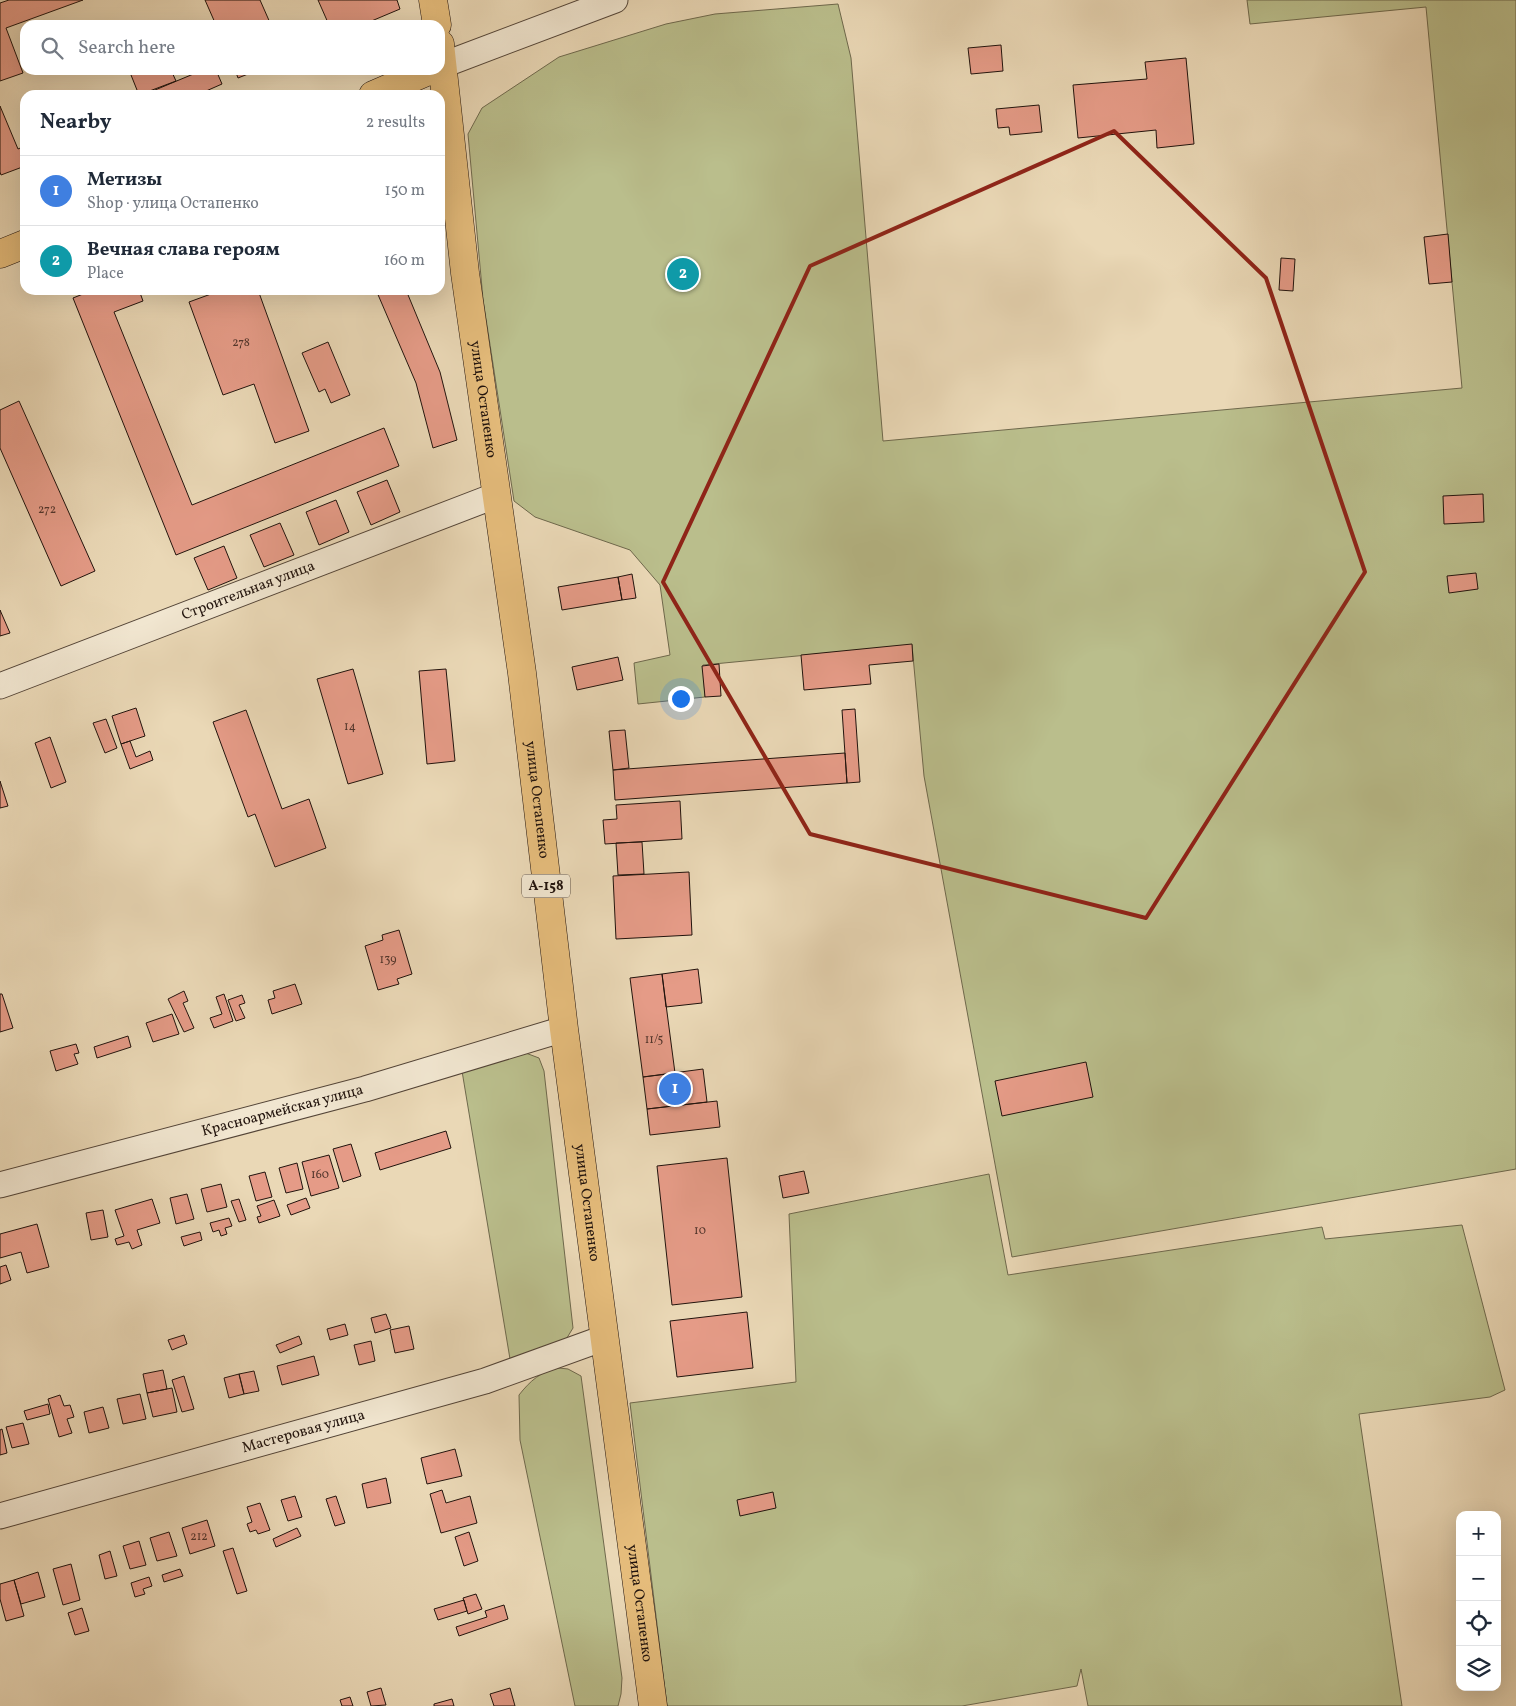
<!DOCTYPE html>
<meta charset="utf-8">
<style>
body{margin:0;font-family:Vollkorn,serif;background:#f2f2f3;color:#1f2937}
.controls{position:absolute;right:15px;bottom:15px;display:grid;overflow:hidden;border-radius:10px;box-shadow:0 5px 20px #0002}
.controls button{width:45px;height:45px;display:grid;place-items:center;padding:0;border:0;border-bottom:1px solid #e0e1e3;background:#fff;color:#1f2937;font:25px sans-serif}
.you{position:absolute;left:680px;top:698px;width:18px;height:18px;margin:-12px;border:4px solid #fff;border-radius:50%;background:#1a73e8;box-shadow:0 0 0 8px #1a73e833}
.badge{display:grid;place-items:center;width:32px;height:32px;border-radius:50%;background:#7c3aed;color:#fff;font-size:16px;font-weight:700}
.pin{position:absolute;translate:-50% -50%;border:2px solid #fff;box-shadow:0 1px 5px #0006}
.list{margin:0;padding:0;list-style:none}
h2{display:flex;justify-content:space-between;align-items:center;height:65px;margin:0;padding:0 20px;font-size:21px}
h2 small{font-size:16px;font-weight:400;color:#747a83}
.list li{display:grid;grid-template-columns:32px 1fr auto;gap:15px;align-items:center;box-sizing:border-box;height:70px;padding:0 20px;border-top:1px solid #e0e1e3}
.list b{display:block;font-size:19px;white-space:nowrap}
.list p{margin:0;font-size:16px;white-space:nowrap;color:#747a83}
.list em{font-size:16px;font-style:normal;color:#747a83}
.icon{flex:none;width:28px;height:28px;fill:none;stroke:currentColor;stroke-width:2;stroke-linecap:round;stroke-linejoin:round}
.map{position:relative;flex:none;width:1516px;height:1706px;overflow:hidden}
.search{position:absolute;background:#fff;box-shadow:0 5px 20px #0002;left:20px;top:20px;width:425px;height:55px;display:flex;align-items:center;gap:12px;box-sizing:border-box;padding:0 18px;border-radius:15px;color:#747a83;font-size:19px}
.panel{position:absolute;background:#fff;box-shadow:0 5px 20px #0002;left:20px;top:90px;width:425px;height:205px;border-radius:15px}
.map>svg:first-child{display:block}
</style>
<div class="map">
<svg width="1516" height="1706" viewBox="0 0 1516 1706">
<rect width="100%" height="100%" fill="#ead8b6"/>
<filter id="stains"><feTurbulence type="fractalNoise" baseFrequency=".004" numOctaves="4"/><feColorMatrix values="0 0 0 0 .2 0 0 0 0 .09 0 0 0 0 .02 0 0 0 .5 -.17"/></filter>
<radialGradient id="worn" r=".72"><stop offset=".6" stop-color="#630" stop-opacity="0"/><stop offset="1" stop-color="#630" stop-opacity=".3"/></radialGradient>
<!-- green -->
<path fill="#babe8c" stroke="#6e684c" d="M 1247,0 L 1516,0 L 1516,1169 L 1012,1257 L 924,776 L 912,645 L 703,665 L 705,697 L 638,704 L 634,663 L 670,655 L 660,585 L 630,550 L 535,517 L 514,501 L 483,299 L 468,134 L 482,108 L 559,57 L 666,24 L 715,14 L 838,4 L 851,58 L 883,441 L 1462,388 L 1426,7 L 1250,24 Z
M 523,1052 L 539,1058 L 544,1071 L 573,1328 L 565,1341 L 512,1371 L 462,1071 Z
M 989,1174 L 1008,1275 L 1322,1227 L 1325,1239 L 1462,1225 L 1505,1390 L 1490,1397 L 1359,1414 L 1402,1706 L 1088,1706 L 1081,1669 L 1077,1686 L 962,1706 L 667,1706 L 630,1403 L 796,1382 L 789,1214 Z
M 559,1368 L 568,1369 L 581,1376 L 622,1678 L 621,1694 L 618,1706 L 575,1706 L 520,1440 L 519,1395 C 530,1381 541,1371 559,1368 Z"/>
<!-- building -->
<path fill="#e59b87" stroke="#21130d" d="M 9,0 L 83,0 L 6,28 L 23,73 L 0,81 L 0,3 Z
M 205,0 L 260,0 L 271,25 L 216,25 Z
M 318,0 L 397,0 L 400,9 L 362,25 L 329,25 Z
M 1001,45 L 1003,71 L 971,74 L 968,48 Z
M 1186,58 L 1194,144 L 1157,148 L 1156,130 L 1078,138 L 1073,85 L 1147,79 L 1145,62 Z
M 129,70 L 171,70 L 176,81 L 139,95 Z
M 203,70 L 216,70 L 222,84 L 197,95 L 143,95 Z
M 235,70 L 258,70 L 238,78 Z
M 1039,105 L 1042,132 L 1010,135 L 1009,127 L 998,128 L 996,109 Z
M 0,106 L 18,149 L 25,146 L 25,166 L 1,175 L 0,172 Z
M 1448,234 L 1452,282 L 1429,284 L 1424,237 Z
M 1281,258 L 1295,259 L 1293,291 L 1279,290 Z
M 93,290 L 139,290 L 143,301 L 114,312 L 192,505 L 384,428 L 399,466 L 176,555 L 73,298 Z
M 222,290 L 258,290 L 309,431 L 275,443 L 254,384 L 223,395 L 189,302 Z
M 376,290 L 406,290 L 440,372 L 457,440 L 433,448 L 416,383 Z
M 328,342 L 350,395 L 331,403 L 325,389 L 319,392 L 302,353 Z
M 19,401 L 95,571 L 61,586 L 0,448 L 0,410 Z
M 387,480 L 400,512 L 371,525 L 357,492 Z
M 1483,494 L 1484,522 L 1444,524 L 1443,496 Z
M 336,500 L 349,532 L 319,545 L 306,512 Z
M 280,523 L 294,555 L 264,567 L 250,535 Z
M 224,546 L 237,578 L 208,590 L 194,558 Z
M 1476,573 L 1478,589 L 1449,593 L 1447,576 Z
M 632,574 L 636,598 L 622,600 L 618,577 Z
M 618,577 L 622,600 L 562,610 L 558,587 Z
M 0,610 L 10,633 L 0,636 Z
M 912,644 L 913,661 L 869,665 L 871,684 L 804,690 L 801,655 Z
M 618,657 L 623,680 L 577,690 L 572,667 Z
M 719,664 L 721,696 L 705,697 L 702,666 Z
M 353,669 L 383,774 L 348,784 L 317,679 Z
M 446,669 L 455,761 L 427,764 L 419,671 Z
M 136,708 L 145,736 L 121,744 L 112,716 Z
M 855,709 L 860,782 L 847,783 L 842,710 Z
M 246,710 L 282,809 L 309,799 L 326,848 L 275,867 L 255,814 L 248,817 L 213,722 Z
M 106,719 L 117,748 L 105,753 L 93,723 Z
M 625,730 L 629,768 L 613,770 L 609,731 Z
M 50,737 L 66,782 L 51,788 L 35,743 Z
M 130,741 L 136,757 L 150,751 L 153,760 L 130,769 L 121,744 Z
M 845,753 L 847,783 L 615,800 L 613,770 Z
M 0,781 L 8,806 L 0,808 Z
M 680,801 L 682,839 L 605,844 L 603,820 L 617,819 L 616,805 Z
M 642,842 L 644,874 L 618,875 L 616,843 Z
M 689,872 L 692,935 L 616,939 L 613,876 Z
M 399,930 L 412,974 L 397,979 L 399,984 L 378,990 L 365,946 L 383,940 L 382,935 Z
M 698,969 L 702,1003 L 666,1007 L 662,974 Z
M 662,974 L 675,1073 L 643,1077 L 630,978 Z
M 295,984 L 302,1004 L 272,1014 L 268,1000 L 275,998 L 273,991 Z
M 184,991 L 188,1001 L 183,1003 L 194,1028 L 184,1032 L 168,999 Z
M 0,994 L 2,994 L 13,1028 L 0,1032 Z
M 224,994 L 233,1021 L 214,1028 L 210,1018 L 222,1014 L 216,997 Z
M 242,995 L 245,1003 L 239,1005 L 245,1018 L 236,1021 L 228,1000 Z
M 172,1014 L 179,1034 L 153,1042 L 146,1023 Z
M 128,1036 L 131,1047 L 97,1058 L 94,1047 Z
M 76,1044 L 79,1053 L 74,1054 L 78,1064 L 56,1071 L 50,1051 Z
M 1086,1062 L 1093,1097 L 1002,1116 L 995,1081 Z
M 703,1069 L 707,1102 L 647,1109 L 643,1077 Z
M 717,1101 L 720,1127 L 650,1135 L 647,1109 Z
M 446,1131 L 451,1148 L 380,1170 L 375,1153 Z
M 351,1144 L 361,1176 L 343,1182 L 333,1149 Z
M 329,1155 L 339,1188 L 311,1196 L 302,1162 Z
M 727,1158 L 742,1297 L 672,1305 L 657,1166 Z
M 297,1163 L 303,1189 L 286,1193 L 279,1168 Z
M 804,1171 L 809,1193 L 783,1198 L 779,1176 Z
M 265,1172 L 272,1197 L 256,1201 L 249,1176 Z
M 221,1184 L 227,1207 L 207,1212 L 201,1189 Z
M 187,1194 L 194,1219 L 176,1224 L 170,1198 Z
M 306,1198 L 310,1208 L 291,1215 L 287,1205 Z
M 152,1199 L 160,1223 L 137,1230 L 142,1245 L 132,1249 L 129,1242 L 117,1245 L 115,1239 L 124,1236 L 115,1210 Z
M 239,1199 L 246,1220 L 239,1222 L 231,1201 Z
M 274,1200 L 280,1216 L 259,1223 L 257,1217 L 261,1216 L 257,1206 Z
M 103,1210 L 108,1237 L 91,1240 L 86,1213 Z
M 229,1218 L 232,1226 L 225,1228 L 227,1234 L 221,1236 L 219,1230 L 213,1232 L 210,1223 Z
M 37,1224 L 49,1267 L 27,1273 L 21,1252 L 0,1258 L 0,1234 Z
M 200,1232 L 202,1240 L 184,1246 L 181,1237 Z
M 6,1265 L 11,1280 L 0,1284 L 0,1267 Z
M 747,1312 L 753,1368 L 677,1377 L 670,1321 Z
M 386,1314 L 391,1328 L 375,1333 L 371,1318 Z
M 345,1324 L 348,1335 L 330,1340 L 327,1329 Z
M 409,1326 L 414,1349 L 395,1353 L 390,1330 Z
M 184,1335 L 187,1344 L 172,1350 L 168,1340 Z
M 299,1336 L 302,1344 L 280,1353 L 276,1345 Z
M 371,1341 L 375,1361 L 359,1365 L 354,1345 Z
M 314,1356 L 319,1375 L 282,1385 L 277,1366 Z
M 163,1370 L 167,1389 L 147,1393 L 143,1374 Z
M 254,1371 L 259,1391 L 244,1394 L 239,1374 Z
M 239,1374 L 244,1394 L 229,1398 L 224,1378 Z
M 184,1376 L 194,1409 L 182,1412 L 172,1380 Z
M 172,1388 L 177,1412 L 153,1417 L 147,1393 Z
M 140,1394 L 146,1419 L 123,1424 L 117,1399 Z
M 60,1395 L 64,1406 L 70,1405 L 74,1417 L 67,1419 L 72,1433 L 59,1437 L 48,1399 Z
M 48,1404 L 50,1414 L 27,1420 L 24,1411 Z
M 103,1407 L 109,1428 L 89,1433 L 84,1412 Z
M 23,1423 L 29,1444 L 12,1448 L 6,1427 Z
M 2,1429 L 7,1453 L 0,1455 L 0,1430 Z
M 455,1449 L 462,1476 L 427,1484 L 421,1458 Z
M 386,1478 L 391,1503 L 367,1508 L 362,1484 Z
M 442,1490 L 446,1503 L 470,1496 L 477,1523 L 441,1533 L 430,1494 Z
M 773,1492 L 776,1508 L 740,1516 L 737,1500 Z
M 295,1496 L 302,1517 L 288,1521 L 281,1500 Z
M 336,1496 L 345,1523 L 335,1526 L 326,1499 Z
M 260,1503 L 270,1530 L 258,1534 L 256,1530 L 250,1532 L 247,1524 L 252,1522 L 247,1507 Z
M 207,1520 L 215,1546 L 190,1554 L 182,1528 Z
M 297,1528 L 301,1536 L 276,1547 L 273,1539 Z
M 169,1532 L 177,1556 L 157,1561 L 150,1538 Z
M 469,1532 L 478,1561 L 464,1566 L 455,1537 Z
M 139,1541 L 146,1565 L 130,1569 L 123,1546 Z
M 233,1548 L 247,1591 L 237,1594 L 223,1551 Z
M 110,1551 L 117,1576 L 105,1579 L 99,1555 Z
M 71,1564 L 80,1600 L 63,1605 L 53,1569 Z
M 180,1569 L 183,1576 L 164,1582 L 162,1575 Z
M 38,1572 L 45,1597 L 21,1604 L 14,1580 Z
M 149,1577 L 152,1586 L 143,1589 L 145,1594 L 135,1597 L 131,1583 Z
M 14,1580 L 24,1616 L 6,1621 L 0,1599 L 0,1584 Z
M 476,1594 L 482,1609 L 468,1614 L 463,1598 Z
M 464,1600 L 467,1611 L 438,1620 L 434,1609 Z
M 504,1605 L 508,1619 L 459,1636 L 456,1627 L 487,1617 L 485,1611 Z
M 82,1608 L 89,1631 L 75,1635 L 68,1613 Z
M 381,1688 L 386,1705 L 371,1706 L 367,1692 Z
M 510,1688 L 515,1706 L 494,1706 L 490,1694 Z
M 350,1697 L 353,1706 L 342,1706 L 340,1700 Z
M 452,1699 L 454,1706 L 434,1706 L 434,1704 Z"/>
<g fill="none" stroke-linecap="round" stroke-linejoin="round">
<!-- minor casing -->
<g stroke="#534437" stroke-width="27">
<g id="minor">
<path d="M 443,65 L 615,0"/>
<path id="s1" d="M 0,686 L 497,495"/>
<path id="s2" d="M 0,1185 L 365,1089 L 564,1029"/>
<path id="s3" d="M 0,1516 L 485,1381 L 604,1338"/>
</g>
</g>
<!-- major casing -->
<g stroke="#21130d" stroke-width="29">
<g id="major">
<path d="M 433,0 L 437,25"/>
<path id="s4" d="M 440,44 L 465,273 L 522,673 L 564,1029 L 653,1706"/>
<path d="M 373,95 L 431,70"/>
<path d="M 0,254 L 25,244"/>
</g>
</g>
<!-- minor -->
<use href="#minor" stroke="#f1e6d0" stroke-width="25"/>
<!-- major -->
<use href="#major" stroke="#e5bc7b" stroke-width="28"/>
</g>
<!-- marked area -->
<path fill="none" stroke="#8f2418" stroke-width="4" stroke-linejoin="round" d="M 1114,131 L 1266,278 L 1365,572 L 1146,918 L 810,834 L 663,582 L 810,266 Z"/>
<g text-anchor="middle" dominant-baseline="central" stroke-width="4.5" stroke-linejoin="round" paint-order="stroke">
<!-- number labels -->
<g font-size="12" fill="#52352c">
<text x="241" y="343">278</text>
<text x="47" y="510">272</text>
<text x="350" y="727">14</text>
<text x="388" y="960">139</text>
<text x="654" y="1040">11/5</text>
<text x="320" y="1175">160</text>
<text x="700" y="1231">10</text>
<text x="199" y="1537">212</text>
</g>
<!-- shield labels -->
<rect fill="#f1e6d0" stroke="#5f5248" stroke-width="1" x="522" y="874.5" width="48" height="23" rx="4"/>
<g font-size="14" font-weight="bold" fill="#21130d">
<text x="546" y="886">А-158</text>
</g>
<!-- street labels -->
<g font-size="15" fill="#21130d" stroke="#f1e6d0">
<text stroke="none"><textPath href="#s4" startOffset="358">улица Остапенко</textPath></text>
<text stroke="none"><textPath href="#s1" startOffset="266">Строительная улица</textPath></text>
<text stroke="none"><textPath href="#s4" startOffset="762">улица Остапенко</textPath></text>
<text stroke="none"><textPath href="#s2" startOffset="292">Красноармейская улица</textPath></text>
<text stroke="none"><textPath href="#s4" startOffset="1168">улица Остапенко</textPath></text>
<text stroke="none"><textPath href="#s3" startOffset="315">Мастеровая улица</textPath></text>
<text stroke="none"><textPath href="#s4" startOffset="1572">улица Остапенко</textPath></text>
</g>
</g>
<rect width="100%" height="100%" filter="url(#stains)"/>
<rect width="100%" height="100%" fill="url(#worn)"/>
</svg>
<div class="controls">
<button>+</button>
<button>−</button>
<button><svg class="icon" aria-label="locate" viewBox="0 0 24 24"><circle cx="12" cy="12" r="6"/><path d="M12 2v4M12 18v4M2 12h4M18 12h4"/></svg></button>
<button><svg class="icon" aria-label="layers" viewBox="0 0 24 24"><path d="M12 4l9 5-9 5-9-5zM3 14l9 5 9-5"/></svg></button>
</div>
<div class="you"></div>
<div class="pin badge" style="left:675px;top:1089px;background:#3f7fe0">1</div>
<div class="pin badge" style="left:683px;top:274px;background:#0f9aa8">2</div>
<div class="search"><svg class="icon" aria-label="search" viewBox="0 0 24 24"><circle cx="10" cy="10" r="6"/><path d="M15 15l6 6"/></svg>Search here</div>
<section class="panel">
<h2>Nearby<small>2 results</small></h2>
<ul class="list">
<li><span class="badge" style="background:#3f7fe0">1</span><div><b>Метизы</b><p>Shop · улица Остапенко</p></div><em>150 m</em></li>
<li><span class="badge" style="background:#0f9aa8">2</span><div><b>Вечная слава героям</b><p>Place</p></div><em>160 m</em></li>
</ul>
</section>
</div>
